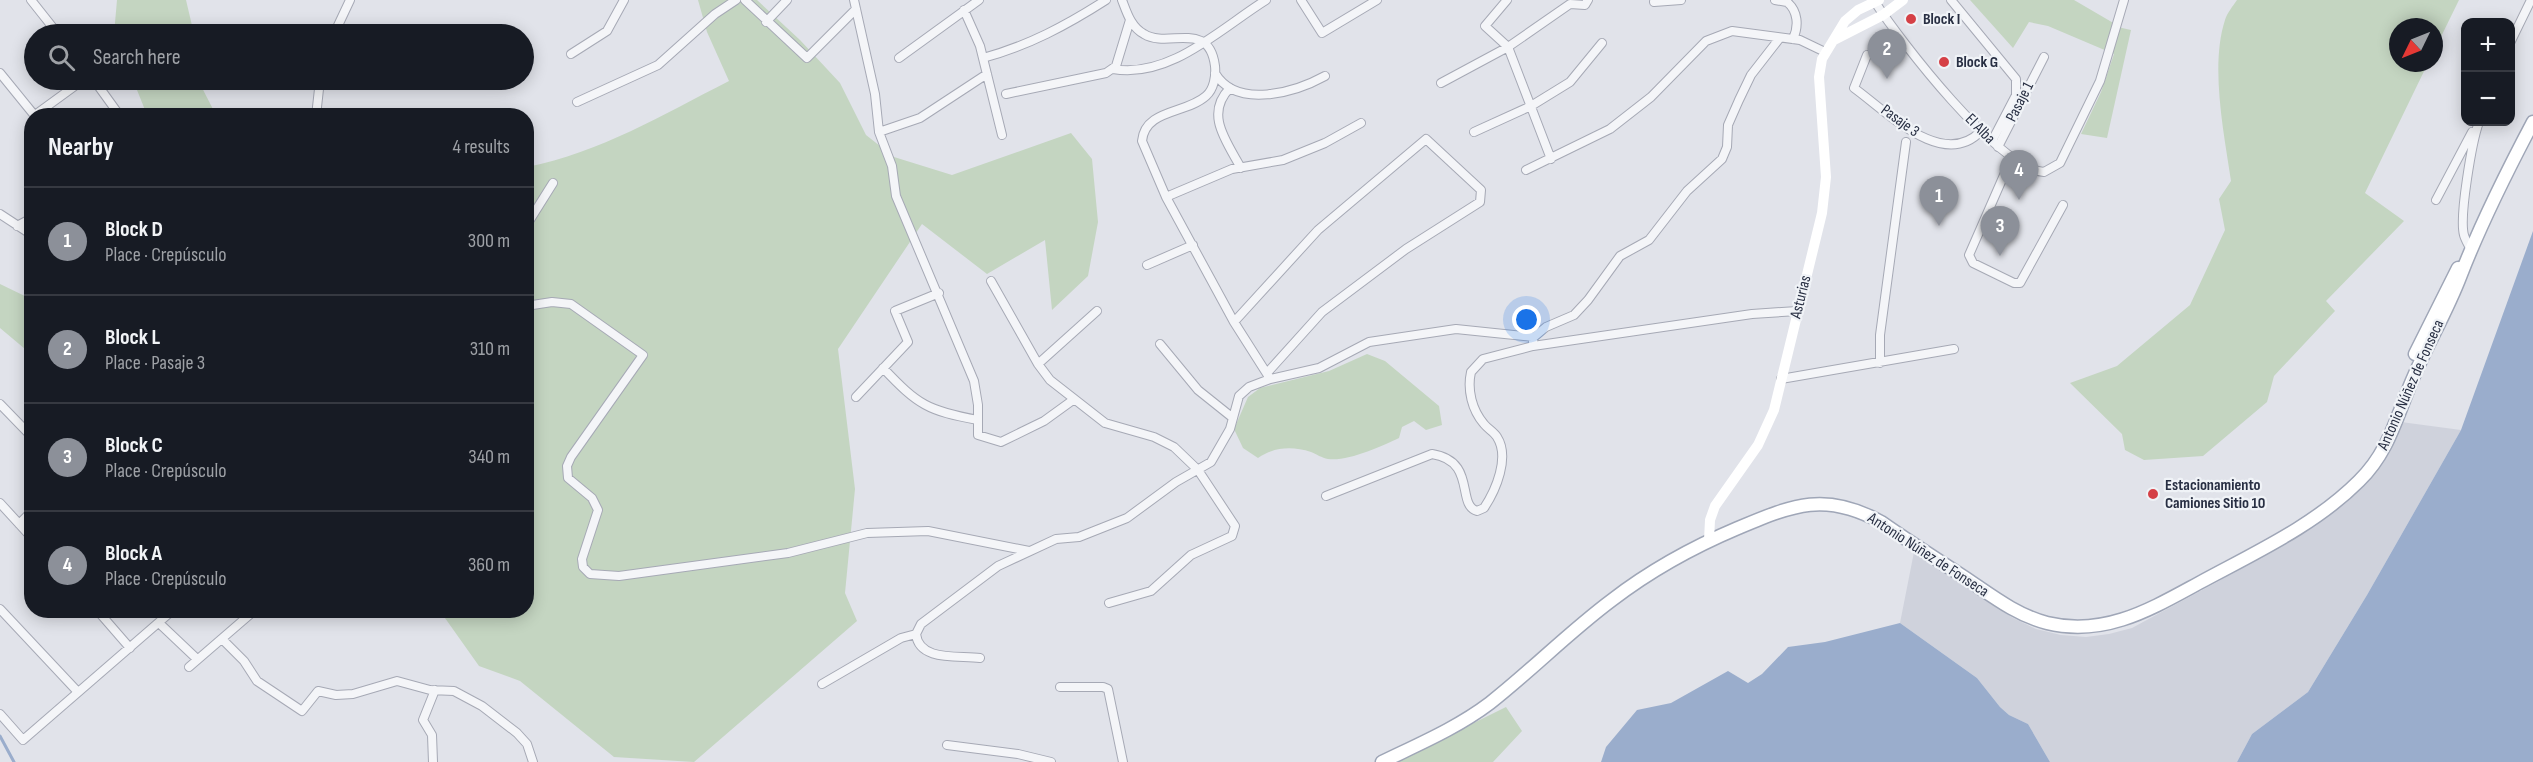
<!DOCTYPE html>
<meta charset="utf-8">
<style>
body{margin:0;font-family:"Sofia Sans Condensed",sans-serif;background:#242831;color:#f1f3f6}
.controls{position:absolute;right:18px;top:18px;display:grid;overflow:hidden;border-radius:12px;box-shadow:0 3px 15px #0003}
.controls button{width:54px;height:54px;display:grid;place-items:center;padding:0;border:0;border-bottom:2px solid #363941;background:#171b24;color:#f1f3f6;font:30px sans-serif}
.compass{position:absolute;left:2389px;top:18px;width:54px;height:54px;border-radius:50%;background:#171b24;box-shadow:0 3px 15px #0003;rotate:227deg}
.you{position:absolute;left:1527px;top:320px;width:21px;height:21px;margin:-15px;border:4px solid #fff;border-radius:50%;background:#1a73e8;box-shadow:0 0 0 9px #1a73e833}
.badge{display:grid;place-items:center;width:39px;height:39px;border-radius:50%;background:#8c9099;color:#fff;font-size:20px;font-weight:700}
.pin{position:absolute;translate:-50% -50px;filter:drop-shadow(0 2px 3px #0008)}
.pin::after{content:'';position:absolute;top:32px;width:21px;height:18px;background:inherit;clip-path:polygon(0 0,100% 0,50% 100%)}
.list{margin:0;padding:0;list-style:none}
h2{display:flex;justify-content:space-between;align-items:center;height:78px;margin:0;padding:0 24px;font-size:26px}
h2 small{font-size:20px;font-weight:400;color:#9ea1a6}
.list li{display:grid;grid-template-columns:39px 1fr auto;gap:18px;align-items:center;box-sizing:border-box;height:108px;padding:0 24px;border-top:2px solid #363941}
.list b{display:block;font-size:22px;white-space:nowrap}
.list p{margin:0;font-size:20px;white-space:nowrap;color:#9ea1a6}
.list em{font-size:20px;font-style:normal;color:#9ea1a6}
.icon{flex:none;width:33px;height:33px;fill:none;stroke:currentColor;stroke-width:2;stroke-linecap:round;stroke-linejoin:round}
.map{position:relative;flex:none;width:2533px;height:762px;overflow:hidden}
.search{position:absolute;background:#171b24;box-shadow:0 3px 15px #0003;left:24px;top:24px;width:510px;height:66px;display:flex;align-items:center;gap:15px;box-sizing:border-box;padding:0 21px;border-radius:33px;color:#9ea1a6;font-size:22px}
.panel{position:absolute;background:#171b24;box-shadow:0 3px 15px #0003;left:24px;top:108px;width:510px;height:510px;border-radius:24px}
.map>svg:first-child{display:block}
</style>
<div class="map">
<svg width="2533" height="762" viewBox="0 0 2533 762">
<rect width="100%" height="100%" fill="#e1e3ea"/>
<!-- built -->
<path fill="#cfd2dc" d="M 2401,422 L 2461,430 L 2367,595 L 2308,692 L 2252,734 L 2237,762 L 2050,762 L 2028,724 L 2009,715 L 2000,707 L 1977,678 L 1900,623 L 1914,552 L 2013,618 L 2036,629 L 2061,635 L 2086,637 L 2109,634 L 2132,628 L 2219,581 L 2323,514 L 2363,482 Z"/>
<!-- green -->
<path fill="#c4d5c1" d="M 117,0 L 186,0 L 194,34 L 114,34 Z
M 698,0 L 757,0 L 800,40 L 840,83 L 866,135 L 894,157 L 952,175 L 1071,133 L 1092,159 L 1098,222 L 1088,276 L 1052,310 L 1045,240 L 987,274 L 922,224 L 838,349 L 855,489 L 845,593 L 857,621 L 694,762 L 614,757 L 520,681 L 479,666 L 440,611 L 526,610 L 527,167 C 601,152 662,115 729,81 L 707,32 Z
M 1970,0 L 2074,0 L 2122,28 L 2131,30 L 2107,138 L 2081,134 L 2101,92 L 2114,54 L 2048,26 L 2029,22 L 2013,48 Z
M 2237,0 L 2459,0 L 2434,51 L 2434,27 L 2398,27 L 2398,63 L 2428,63 L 2365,193 L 2404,221 L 2326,301 L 2335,311 L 2274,376 L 2267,402 L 2203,456 L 2144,460 L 2125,450 L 2122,434 L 2070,383 L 2117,366 L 2190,305 L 2225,230 L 2219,199 L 2231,181 C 2224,133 2210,66 2225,20 C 2227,13 2233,6 2237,0 Z
M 133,80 L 198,80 L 216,115 L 147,115 Z
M 0,284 L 31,299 L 31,354 L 0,328 Z
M 1367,354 L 1385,361 L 1439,406 L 1442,425 L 1426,430 L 1414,421 L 1402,427 L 1399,438 C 1382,446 1347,462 1328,459 C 1322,458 1316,454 1311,452 C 1292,446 1274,447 1258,458 L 1243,448 L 1234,429 L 1248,397 L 1260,388 L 1329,371 Z
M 1506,707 L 1522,731 L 1493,762 L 1395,762 Z"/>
<!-- water -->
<path fill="#9aadcc" d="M 2533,231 L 2533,762 L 2237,762 L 2252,734 L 2308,692 L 2367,595 L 2461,430 Z
M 1900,623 L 1977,678 L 2000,707 L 2009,715 L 2028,724 L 2050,762 L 1601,762 L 1606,747 L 1637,710 L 1671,703 L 1728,671 L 1748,683 L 1762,674 L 1788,647 L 1825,642 Z"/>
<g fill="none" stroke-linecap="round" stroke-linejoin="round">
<!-- stream -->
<path stroke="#9aadcc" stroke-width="3" d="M 0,736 L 14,762"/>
<!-- street casing -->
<g stroke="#a6a9b5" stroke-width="10">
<path id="street" d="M 31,0 L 58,34
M 745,0 L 807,58 L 856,9
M 854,0 L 875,94 L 879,132 L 892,166 L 896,196 L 974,381 L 978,405 L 978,435 L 1001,442 L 1044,421 L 1073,400
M 1122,0 C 1127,13 1131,27 1144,34 C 1168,49 1209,19 1215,66 C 1216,76 1214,89 1206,96 C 1186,114 1145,109 1142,141 L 1166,197 L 1234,322 L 1269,377
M 1301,0 L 1322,33 L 1377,0
M 1507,0 L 1485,26 L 1508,47 L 1551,159
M 1775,0 L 1787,2 C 1798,11 1799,26 1793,39
M 1951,0 L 2016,79 L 2016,95 L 1992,141
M 1654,2 L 1681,0
M 1875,2 C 1901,42 1998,168 2044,172 L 2060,163 L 2100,81 L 2124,0
M 964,10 L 980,46 L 1002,135
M 766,22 L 787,0
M 334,34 L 350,0
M 2510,43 L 2531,0
M 571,54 L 607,31 L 624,0
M 1867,55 L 1854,88 C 1886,111 1943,171 1981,131
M 899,58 L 979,0
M 983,58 C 1028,46 1067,25 1106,0
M 1113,69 C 1170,79 1221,28 1266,0
M 0,73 L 35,116
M 1215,73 C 1237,110 1296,92 1325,76
M 94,80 L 120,116
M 1441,83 L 1508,47 L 1570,4 L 1585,5 L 1588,0
M 1230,88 C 1204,114 1227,142 1241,168
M 1006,94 L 1106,73 L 1116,66 L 1130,20
M 577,102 L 658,65 L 715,14 L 736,0
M 35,115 L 83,80
M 316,116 L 320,80
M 879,132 L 920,118 L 987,74
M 1474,132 L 1531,106 L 1570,82 L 1602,43
M 1998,147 L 2044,57
M 2011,159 L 1969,255 L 1973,263 L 2014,283 L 2020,283 L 2063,205
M 1526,170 L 1610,129 L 1651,97 L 1706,41 L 1732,31 L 1800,40 L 1825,52
M 1166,197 L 1232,169 L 1283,160 L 1325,143 L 1361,123
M 2436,200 L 2472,132
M 0,214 L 32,235
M 17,226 L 32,218
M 526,226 L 553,183
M 2470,248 C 2468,244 2465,239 2464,235 C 2459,217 2472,141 2479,122
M 1147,265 L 1193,245
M 991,281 L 1038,364 L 1050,380 L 1105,423 L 1154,437 L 1174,447 L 1198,470 L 1235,526 L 1232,536 L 1191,555 L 1151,591 L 1109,603
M 526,306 L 552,302 L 571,304 L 643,355 L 571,457 L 567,466 L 568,478 L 592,498 L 598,510 L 582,559 L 583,567 L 590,574 L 619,576 L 788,553 L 867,533 L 928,531 L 1029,551
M 1234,322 L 1318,230 L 1426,139 L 1481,190 L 1480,202 L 1406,249 L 1322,312 L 1267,373
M 1533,341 L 1534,337 L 1546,327 L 1574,315 L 1588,300 L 1620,256 L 1649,240 L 1687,191 L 1722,159 L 1727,147 L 1728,125 L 1739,100 L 1751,75 L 1779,39
M 1160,344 L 1198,390 L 1233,418
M 1880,363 L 1880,335 L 1906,142
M 1038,364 L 1097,311
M 883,368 C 918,405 928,411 978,420
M 1781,379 L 1954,349
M 856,397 L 908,342 L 895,311 L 939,293
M 0,404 L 32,437
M 1326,496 L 1432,454 C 1477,461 1456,505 1477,511 L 1484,508 C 1496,490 1510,457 1497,437 C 1494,432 1488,429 1484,424 C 1472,410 1467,390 1471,372 L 1483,359 L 1533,346 L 1752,314 L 1797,311
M 0,503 L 32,538
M 19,524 L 32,511
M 0,609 L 77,691
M 97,610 L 130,648
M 159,623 L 197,659
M 223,640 L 244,661 L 257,681 L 302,711 L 318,691 L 336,695 L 353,694 L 397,681 L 430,690 L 454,691 L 482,706 L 517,733 L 527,744 L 533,762
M 980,658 C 959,655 919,662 916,634 L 921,624 L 998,566 L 1056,539 L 1079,537 L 1127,518 L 1176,482 L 1211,462 L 1230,429 L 1239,396 L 1249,387 L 1270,379 L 1319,368 L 1369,342 L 1456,329 L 1534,337
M 189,667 L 255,610
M 822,684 L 901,638 L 916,634
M 1060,687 L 1103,687 L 1108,689 L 1123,762
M 0,714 L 23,740 L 173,610
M 947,745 L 1018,754 L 1051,762
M 433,762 L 432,735 L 423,720 L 435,690"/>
</g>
<!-- primary casing -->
<g stroke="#9fa6b7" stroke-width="15">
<path id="primary" d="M 2415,354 L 2458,268
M 1382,762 C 1419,744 1457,728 1490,703 C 1532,670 1569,632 1612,600 C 1651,570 1693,547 1738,528 C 1793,505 1825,491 1881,522 C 1908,541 1936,559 1964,577 C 1991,595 2016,615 2047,623 C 2105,637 2151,609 2199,583 C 2254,553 2314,526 2359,481 C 2390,451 2397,414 2414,376 C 2428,343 2447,311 2460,277 C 2481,223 2506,173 2533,122"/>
</g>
<!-- street -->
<use href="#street" stroke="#f4f5f8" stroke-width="8"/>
<!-- secondary -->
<path stroke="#fff" stroke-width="10" d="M 1834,40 L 1883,15 L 1903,0
M 1709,540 L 1710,520 L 1715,506 L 1758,445 L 1774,410 L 1822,213 L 1826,177 L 1819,77 L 1822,59 L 1845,21 L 1858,10 L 1879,0"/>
<!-- primary -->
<use href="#primary" stroke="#fff" stroke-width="12"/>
</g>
<!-- markers -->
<g fill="#d54046" stroke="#f0f3f7" stroke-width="2">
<circle cx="1911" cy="19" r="6"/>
<circle cx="1944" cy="62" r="6"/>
<circle cx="2153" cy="494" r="6"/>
</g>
<g text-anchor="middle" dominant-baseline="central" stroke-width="4.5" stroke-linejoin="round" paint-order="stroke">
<!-- poi labels -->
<g font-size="16" font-weight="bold" fill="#282f43" stroke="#f0f3f7" text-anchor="start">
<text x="1923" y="19">Block I</text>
<text x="1956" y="62">Block G</text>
<text x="2165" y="485">Estacionamiento<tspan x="2165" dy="18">Camiones Sitio 10</tspan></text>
</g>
<!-- street labels -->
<g font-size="16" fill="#282f43" stroke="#f0f3f7">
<text transform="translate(2020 102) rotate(-63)">Pasaje 1</text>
<text transform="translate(1900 121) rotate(36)">Pasaje 3</text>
<text transform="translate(1980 129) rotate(45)">El Alba</text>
<text transform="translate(1801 297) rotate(-76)">Asturias</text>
<text transform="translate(2411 385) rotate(-66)">Antonio Núñez de Fonseca</text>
<text transform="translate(1928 555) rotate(33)">Antonio Núñez de Fonseca</text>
</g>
</g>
</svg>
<div class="controls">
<button>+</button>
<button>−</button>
</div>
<svg class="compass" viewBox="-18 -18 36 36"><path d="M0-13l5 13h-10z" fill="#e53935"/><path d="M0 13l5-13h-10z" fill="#9ea1a6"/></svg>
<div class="you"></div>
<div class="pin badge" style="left:1939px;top:226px">1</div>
<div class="pin badge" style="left:1887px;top:79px">2</div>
<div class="pin badge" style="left:2000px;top:256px">3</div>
<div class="pin badge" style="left:2019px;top:200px">4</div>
<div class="search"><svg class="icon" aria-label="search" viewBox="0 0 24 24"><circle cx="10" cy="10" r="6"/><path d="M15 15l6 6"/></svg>Search here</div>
<section class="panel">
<h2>Nearby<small>4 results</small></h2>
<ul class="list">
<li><span class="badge">1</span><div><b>Block D</b><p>Place · Crepúsculo</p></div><em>300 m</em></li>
<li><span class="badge">2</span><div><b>Block L</b><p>Place · Pasaje 3</p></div><em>310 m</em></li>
<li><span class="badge">3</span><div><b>Block C</b><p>Place · Crepúsculo</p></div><em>340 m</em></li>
<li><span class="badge">4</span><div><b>Block A</b><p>Place · Crepúsculo</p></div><em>360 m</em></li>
</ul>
</section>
</div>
